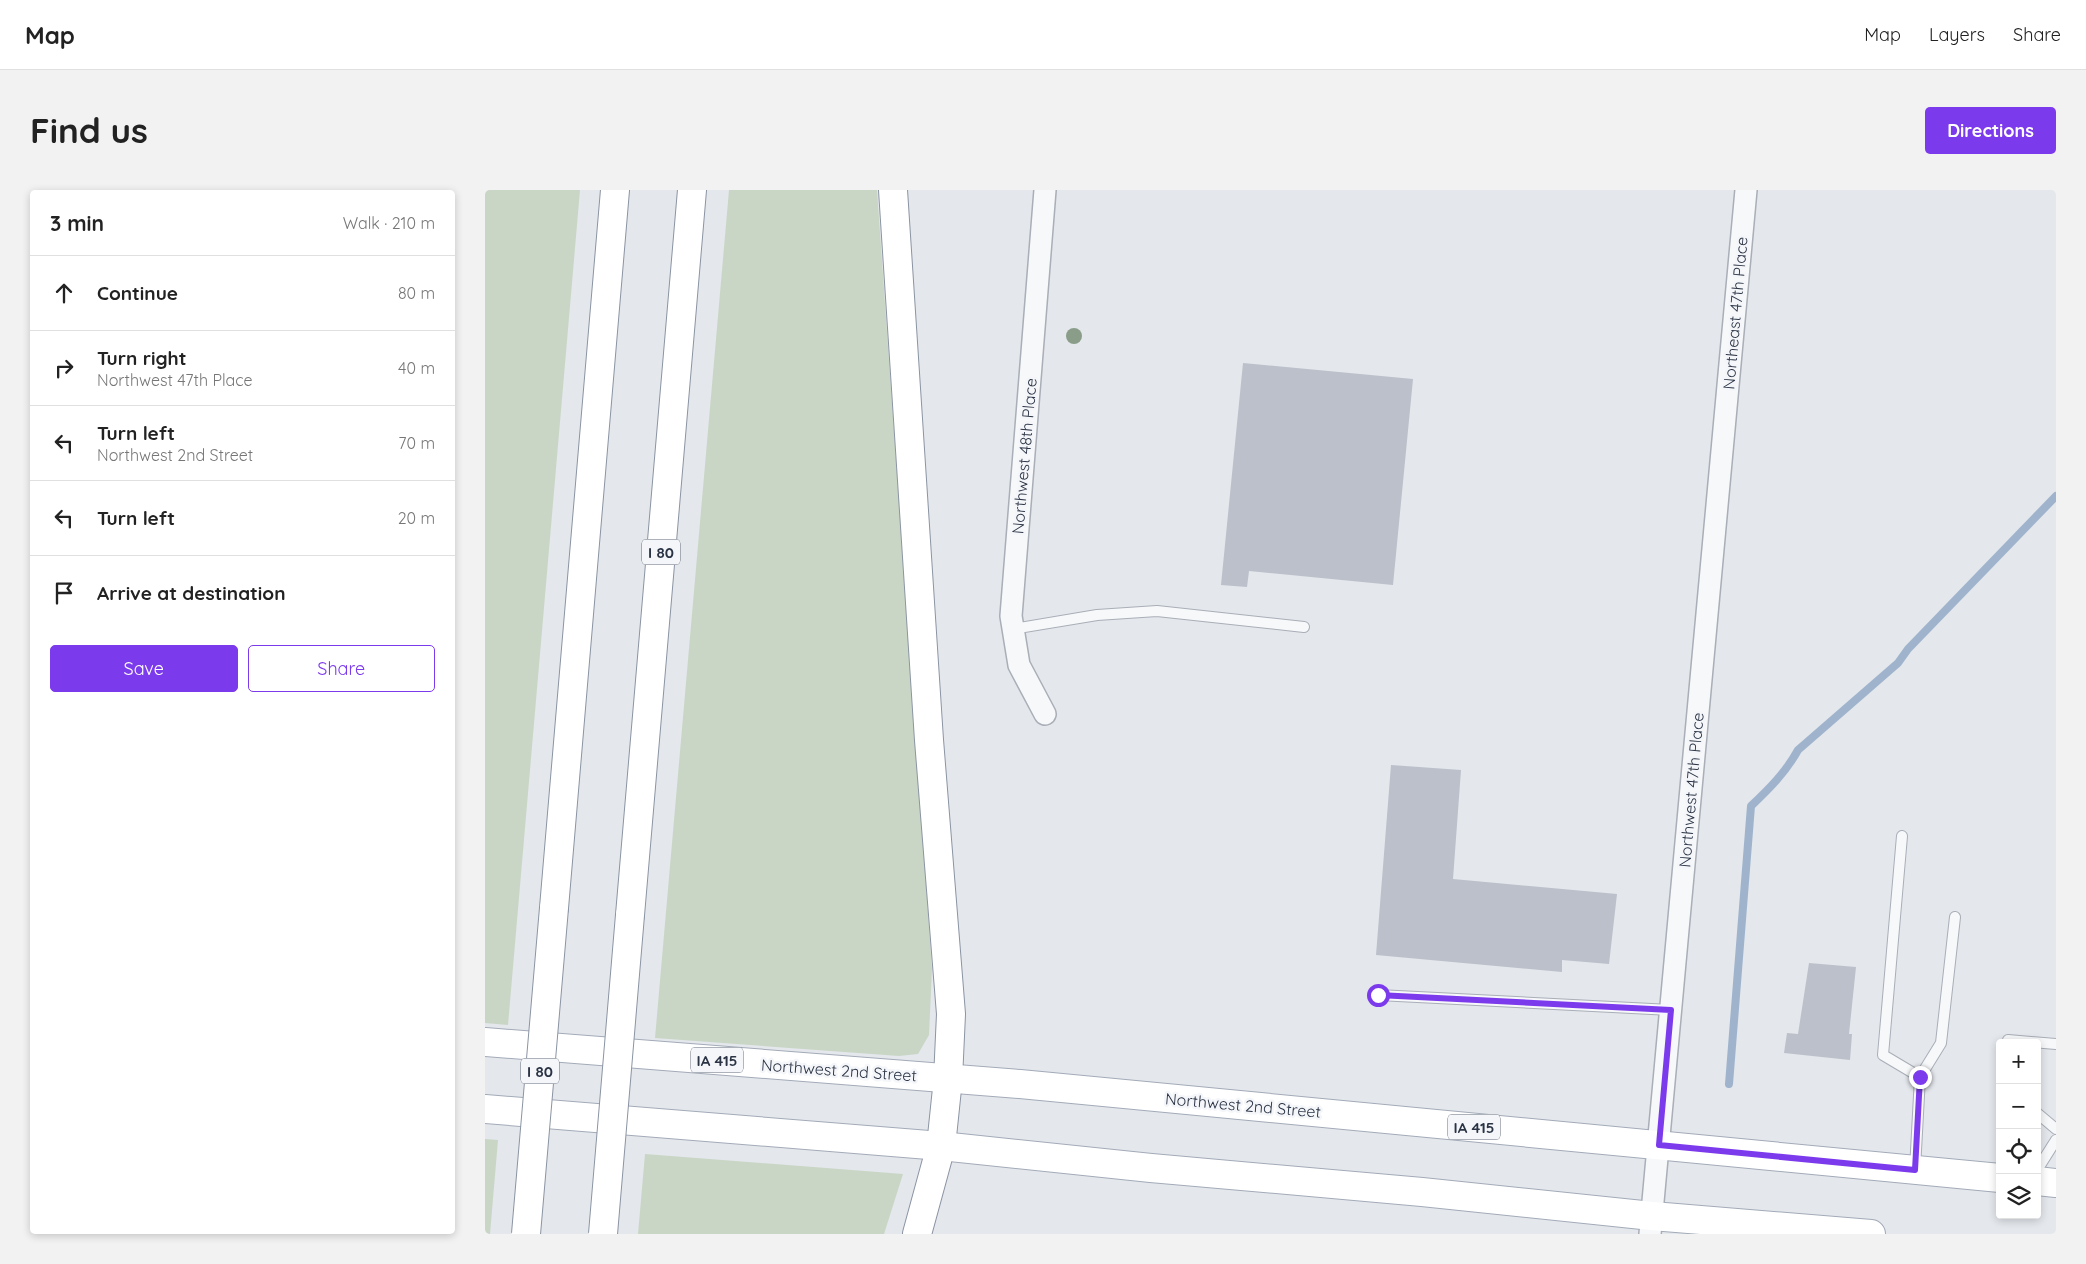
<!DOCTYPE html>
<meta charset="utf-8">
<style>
body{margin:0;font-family:Quicksand,sans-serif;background:#f2f2f2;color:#222}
.controls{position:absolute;right:15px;bottom:15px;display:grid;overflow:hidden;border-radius:5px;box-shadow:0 2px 8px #0003}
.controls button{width:45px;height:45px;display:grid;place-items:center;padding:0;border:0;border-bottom:1px solid #e0e0e0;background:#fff;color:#222;font:25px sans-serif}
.stop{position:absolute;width:15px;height:15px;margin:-11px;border:4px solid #7c3aed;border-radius:50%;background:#fff}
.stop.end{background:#7c3aed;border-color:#fff;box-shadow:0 1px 5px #0008}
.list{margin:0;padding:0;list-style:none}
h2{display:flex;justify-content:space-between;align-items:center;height:65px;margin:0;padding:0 20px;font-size:21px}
h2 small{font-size:16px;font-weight:400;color:#767676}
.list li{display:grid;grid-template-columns:32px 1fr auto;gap:15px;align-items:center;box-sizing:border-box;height:75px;padding:0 20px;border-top:1px solid #e0e0e0}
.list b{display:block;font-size:19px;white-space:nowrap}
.list p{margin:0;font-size:16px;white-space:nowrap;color:#767676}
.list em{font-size:16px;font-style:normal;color:#767676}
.actions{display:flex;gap:10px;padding:15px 20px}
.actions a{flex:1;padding:11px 0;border:1px solid #7c3aed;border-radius:5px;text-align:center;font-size:18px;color:#7c3aed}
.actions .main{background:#7c3aed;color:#fff}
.icon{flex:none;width:28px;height:28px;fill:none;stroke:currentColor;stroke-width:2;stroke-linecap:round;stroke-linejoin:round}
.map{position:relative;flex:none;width:1571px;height:1044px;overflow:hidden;border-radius:5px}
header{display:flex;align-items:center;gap:30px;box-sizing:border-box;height:70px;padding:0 25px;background:#fff;border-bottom:1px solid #e0e0e0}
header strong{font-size:24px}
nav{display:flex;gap:28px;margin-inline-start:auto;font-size:18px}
.intro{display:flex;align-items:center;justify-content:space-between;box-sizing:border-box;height:120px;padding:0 30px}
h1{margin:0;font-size:35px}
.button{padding:12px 22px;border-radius:5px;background:#7c3aed;color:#fff;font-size:18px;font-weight:700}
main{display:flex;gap:30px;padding:0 30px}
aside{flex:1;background:#fff;border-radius:5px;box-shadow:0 2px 8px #0003}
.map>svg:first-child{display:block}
</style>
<header>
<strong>Map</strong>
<nav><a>Map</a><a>Layers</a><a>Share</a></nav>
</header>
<div class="intro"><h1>Find us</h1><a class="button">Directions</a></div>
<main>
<aside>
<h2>3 min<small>Walk · 210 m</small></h2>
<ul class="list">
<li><svg class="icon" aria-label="ahead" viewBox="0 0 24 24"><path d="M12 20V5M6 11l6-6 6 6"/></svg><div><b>Continue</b></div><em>80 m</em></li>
<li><svg class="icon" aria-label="right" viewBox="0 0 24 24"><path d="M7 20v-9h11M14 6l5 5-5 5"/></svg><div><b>Turn right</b><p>Northwest 47th Place</p></div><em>40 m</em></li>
<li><svg class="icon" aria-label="left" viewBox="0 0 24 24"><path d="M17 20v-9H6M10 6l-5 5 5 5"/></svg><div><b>Turn left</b><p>Northwest 2nd Street</p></div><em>70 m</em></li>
<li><svg class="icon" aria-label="left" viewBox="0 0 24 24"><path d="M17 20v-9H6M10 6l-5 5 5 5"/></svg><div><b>Turn left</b></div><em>20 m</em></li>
<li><svg class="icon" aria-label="arrive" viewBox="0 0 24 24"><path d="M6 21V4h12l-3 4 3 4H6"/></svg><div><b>Arrive at destination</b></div></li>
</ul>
<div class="actions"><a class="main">Save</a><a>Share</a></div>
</aside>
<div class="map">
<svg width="1571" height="1044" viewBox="0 0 1571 1044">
<rect width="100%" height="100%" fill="#e4e7ec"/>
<!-- green -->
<path fill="#c9d6c5" d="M 0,0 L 95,0 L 23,835 L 0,833 Z
M 244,0 L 392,0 L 447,779 L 444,845 L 433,864 L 414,866 L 170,848 Z
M 0,949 L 13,950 L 5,1044 L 0,1044 Z
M 160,964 L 418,984 L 399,1044 L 153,1044 Z"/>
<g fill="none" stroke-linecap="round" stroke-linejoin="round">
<!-- stream -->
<path stroke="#9fb4cc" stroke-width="8" d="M 1244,894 L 1266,616 C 1284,599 1301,582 1313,560 L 1413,473 L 1423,459 L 1571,306"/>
</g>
<!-- building -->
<path fill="#bbc0ca" d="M 758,173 L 928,189 L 908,395 L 764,381 L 762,397 L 736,395 Z
M 906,575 L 976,580 L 968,689 L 1132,704 L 1124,774 L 1077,770 L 1077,782 L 891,765 Z
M 1324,773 L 1371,777 L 1364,844 L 1367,844 L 1365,870 L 1299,863 L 1302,843 L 1313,844 Z"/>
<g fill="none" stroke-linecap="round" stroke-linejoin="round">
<!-- service casing -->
<g stroke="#a9aeb7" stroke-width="12">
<path id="service" d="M 528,439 L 612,425 L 672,421 L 819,437
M 1417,646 L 1398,865 L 1435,887 L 1430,979
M 893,805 L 1186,820
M 1523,853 L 1523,850 L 1571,854
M 1435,887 L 1456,853 L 1470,727
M 1552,923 L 1571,939
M 1552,980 L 1571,950"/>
</g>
<!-- minor casing -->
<g stroke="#a9aeb7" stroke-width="24">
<path id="minor" d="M 560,0 L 526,426 L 534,475 L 560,524
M 1165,1044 L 1261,0"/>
</g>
<!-- primary casing -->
<g stroke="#a3abb8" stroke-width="30">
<path id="primary" d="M 0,852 L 535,894 L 1515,988
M 0,919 L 456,956 L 666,978 L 937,1002 L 1167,1026 L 1386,1044
M 1552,991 L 1571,993"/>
</g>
<!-- motorway casing -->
<g stroke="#8b94a3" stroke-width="30">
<path id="motorway" d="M 408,0 L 444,550 L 466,824 L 463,889 L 456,956 L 432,1044
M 69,718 L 130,0
M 145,725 L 207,0"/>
</g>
<!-- service -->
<use href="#service" stroke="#f7f8fa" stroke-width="10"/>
<!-- minor -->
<use href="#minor" stroke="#f7f8fa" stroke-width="21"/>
<!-- primary -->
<use href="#primary" stroke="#fff" stroke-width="28"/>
<!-- motorway -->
<use href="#motorway" stroke="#fff" stroke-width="28"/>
<!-- motorway-bridge casing -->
<g stroke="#8b94a3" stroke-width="30" stroke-linecap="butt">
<path id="motorway-bridge" d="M 41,1044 L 69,718
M 118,1044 L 145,725"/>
</g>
<!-- motorway-bridge -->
<use href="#motorway-bridge" stroke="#fff" stroke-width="28"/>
</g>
<!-- trees -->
<circle fill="#899d89" cx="589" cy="146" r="8"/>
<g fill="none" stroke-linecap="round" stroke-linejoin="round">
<!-- route -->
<path stroke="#7c3aed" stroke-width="6" d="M 893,805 L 1186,820 L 1174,955 L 1430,980 L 1435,887"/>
</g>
<g text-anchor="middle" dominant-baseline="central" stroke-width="5" stroke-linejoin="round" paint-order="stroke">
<!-- shield labels -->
<g fill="#f4f6f9" stroke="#676e7b" stroke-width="1">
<rect x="157" y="349.5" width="38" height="25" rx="4"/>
<rect x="206" y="857.5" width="52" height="25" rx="4"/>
<rect x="36" y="868.5" width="38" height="25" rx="4"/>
<rect x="963" y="924.5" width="52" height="25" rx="4"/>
</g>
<g font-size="15" font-weight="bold" fill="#2b3445">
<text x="176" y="362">I 80</text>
<text x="232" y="870">IA 415</text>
<text x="55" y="881">I 80</text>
<text x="989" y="937">IA 415</text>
</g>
<!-- street labels -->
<g font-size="16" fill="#2b3445" stroke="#f4f6f9">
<text transform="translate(1250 123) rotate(-85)">Northeast 47th Place</text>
<text transform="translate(539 266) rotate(-85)">Northwest 48th Place</text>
<text transform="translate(1206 600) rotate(-85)">Northwest 47th Place</text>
<text transform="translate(354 880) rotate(4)">Northwest 2nd Street</text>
<text transform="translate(758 915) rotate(5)">Northwest 2nd Street</text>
</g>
</g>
</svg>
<div class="controls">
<button>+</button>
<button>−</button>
<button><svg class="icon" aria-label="locate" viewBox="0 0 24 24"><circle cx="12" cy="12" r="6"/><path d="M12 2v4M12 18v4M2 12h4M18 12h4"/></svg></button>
<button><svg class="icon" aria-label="layers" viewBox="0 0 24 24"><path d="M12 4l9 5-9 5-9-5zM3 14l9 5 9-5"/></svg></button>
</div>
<div class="stop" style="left:893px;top:805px"></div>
<div class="stop end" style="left:1435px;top:887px"></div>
</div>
</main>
